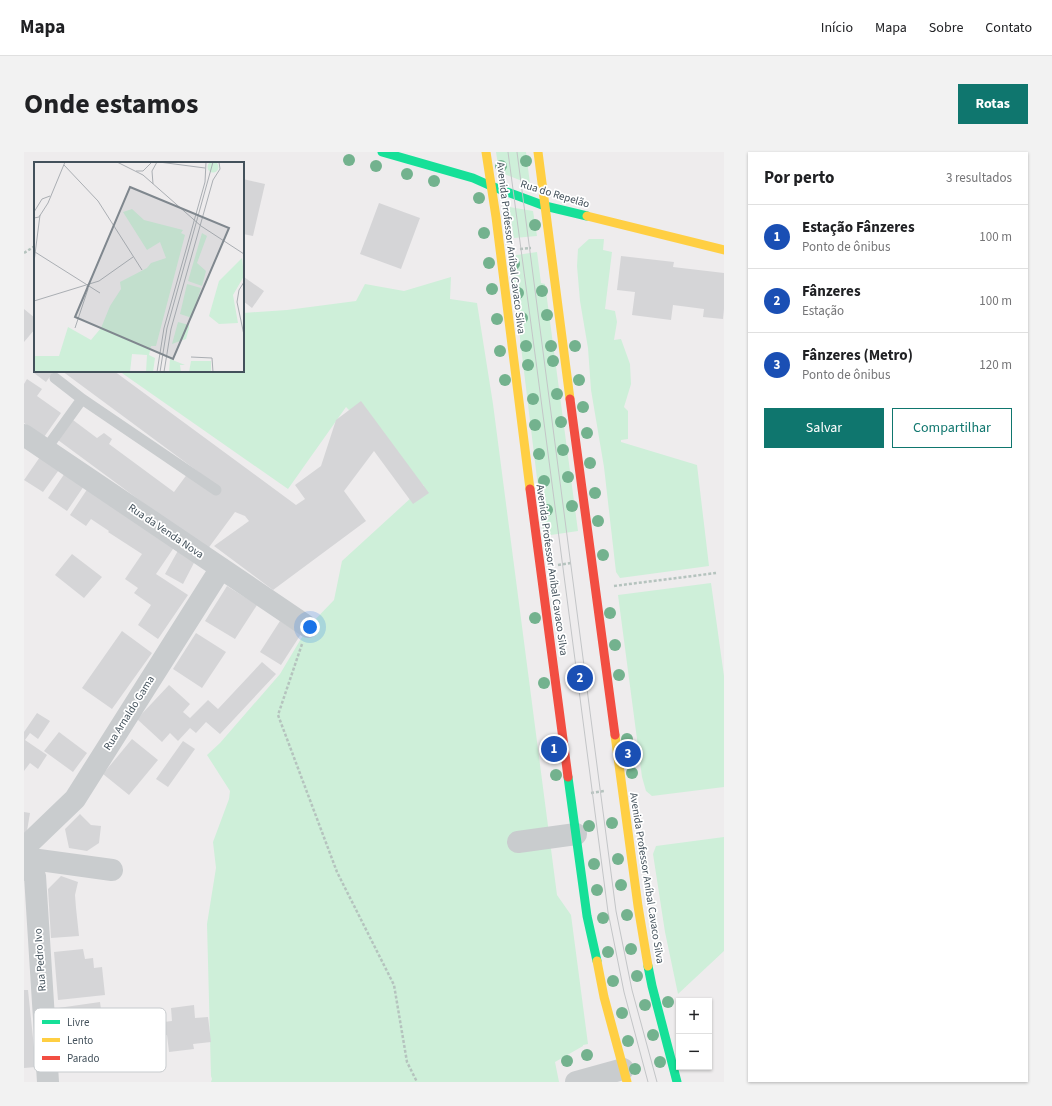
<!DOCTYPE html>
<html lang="pt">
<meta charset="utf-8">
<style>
body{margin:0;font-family:"Source Sans 3",sans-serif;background:#f2f2f2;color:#202124}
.controls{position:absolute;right:12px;bottom:12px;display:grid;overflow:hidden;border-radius:0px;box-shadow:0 1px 3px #0004}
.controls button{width:36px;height:36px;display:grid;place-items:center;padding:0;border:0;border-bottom:1px solid #e0e0e0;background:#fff;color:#202124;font:20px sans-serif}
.you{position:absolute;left:286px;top:475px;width:14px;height:14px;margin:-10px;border:3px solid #fff;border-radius:50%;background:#1a73e8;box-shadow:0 0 0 6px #1a73e833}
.badge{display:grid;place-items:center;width:26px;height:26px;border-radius:50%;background:#0f766e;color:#fff;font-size:13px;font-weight:700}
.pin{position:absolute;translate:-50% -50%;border:2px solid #fff;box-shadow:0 1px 4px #0006}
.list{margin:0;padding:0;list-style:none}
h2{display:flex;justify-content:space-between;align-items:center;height:52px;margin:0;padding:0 16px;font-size:17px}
h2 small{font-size:13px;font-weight:400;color:#757577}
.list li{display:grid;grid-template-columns:26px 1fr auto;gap:12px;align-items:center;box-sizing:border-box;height:64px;padding:0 16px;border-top:1px solid #e0e0e0}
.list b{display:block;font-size:15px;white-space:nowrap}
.list p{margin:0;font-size:13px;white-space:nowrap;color:#757577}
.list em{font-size:13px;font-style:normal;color:#757577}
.actions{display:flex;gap:8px;padding:12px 16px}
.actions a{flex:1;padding:9px 0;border:1px solid #0f766e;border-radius:0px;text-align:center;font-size:14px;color:#0f766e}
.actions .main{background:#0f766e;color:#fff}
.map{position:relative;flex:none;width:700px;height:930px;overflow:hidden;border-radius:0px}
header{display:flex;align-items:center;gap:24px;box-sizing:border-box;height:56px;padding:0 20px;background:#fff;border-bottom:1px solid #e0e0e0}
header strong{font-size:19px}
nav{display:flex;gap:22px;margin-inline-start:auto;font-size:14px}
.intro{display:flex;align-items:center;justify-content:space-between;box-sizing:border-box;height:96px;padding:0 24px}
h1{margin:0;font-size:28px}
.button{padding:10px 18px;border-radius:0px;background:#0f766e;color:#fff;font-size:14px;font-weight:700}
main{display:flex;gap:24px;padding:0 24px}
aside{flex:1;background:#fff;border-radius:0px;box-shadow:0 1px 3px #0004}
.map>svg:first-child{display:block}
</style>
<header>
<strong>Mapa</strong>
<nav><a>Início</a><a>Mapa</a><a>Sobre</a><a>Contato</a></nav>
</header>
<div class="intro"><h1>Onde estamos</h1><a class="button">Rotas</a></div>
<main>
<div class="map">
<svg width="700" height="930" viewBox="0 0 700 930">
<rect width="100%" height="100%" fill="#eeeced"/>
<!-- green -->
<path fill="#ceefd9" d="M 472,0 L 502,0 L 506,32 L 475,20 Z
M 479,54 L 509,59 L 513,84 L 490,86 L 486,61 L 479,60 Z
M 565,87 L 580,87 L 579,98 L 588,100 L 581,157 L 591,159 L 593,170 L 590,188 L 597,187 L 606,212 L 607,232 L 600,255 L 604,259 L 604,287 L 597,288 L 597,290 L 673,313 L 685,414 L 596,426 L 592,420 L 580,315 L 567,238 L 564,196 L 556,149 L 553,114 L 554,97 Z
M 513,100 L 517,131 L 521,132 L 554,379 L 520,384 L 486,104 Z
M 427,125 L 426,147 L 453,151 L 469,252 L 533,743 L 547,763 L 564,892 L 559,893 L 559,894 L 531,910 L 535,930 L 187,930 L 188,927 L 187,924 L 183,772 L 192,716 L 189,690 L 205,647 L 206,639 L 183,603 L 196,591 L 256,522 L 284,475 L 310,448 L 318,409 L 400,334 L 322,255 L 264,337 L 95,219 L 219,219 L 219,161 L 263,158 L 332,149 L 341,132 L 380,139 Z
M 687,431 L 700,524 L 700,635 L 628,644 L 622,639 L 618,625 L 594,443 Z
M 700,685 L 700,799 L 654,842 L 641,780 L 629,702 L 632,694 Z"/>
<!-- building -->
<path fill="#d5d5d7" d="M 219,27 L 241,32 L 229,84 L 219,82 Z
M 355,51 L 396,66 L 377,117 L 336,102 Z
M 597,104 L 650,110 L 649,115 L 700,121 L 700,157 L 699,167 L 679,165 L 680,157 L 649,153 L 647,168 L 608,163 L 611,140 L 593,138 Z
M 220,125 L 240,139 L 228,156 L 219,149 L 219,127 Z
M 0,157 L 11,166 L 11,177 L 0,190 Z
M 11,219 L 30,219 L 22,230 L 10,221 Z
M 38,219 L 90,219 L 272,353 L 281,347 L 271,333 L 297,314 L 312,268 L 337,249 L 405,341 L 389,352 L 350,299 L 320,339 L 342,369 L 249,438 L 190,394 L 225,369 L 221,364 L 211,360 L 183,398 L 34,288 L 49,268 L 73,286 L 80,281 L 88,287 L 85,292 L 150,340 L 164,321 L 184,327 Z
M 3,227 L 18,237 L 13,244 L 37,261 L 20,285 L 0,271 L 0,232 Z
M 18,302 L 37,315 L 19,340 L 0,328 Z
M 43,318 L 62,331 L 43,359 L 24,346 Z
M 66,333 L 153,391 L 132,422 L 164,443 L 134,487 L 114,473 L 127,453 L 110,441 L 114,436 L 101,427 L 118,402 L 84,380 L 85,379 L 67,367 L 62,374 L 46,363 Z
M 156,395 L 173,405 L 159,432 L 141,422 Z
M 48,402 L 78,425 L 60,446 L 31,423 Z
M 203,434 L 233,453 L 211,487 L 181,469 Z
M 256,469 L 277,482 L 257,513 L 236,500 Z
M 98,479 L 128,501 L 88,557 L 58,536 Z
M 172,481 L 202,500 L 178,536 L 149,517 Z
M 238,510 L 252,522 L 196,582 L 182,570 L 172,581 L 166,576 L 154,589 L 146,581 L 138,590 L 113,567 L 145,533 L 166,552 L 159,560 L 166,566 L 184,548 L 194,557 Z
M 13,561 L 26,569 L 14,587 L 6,581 L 1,588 L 23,603 L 14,617 L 6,611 L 0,619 L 0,580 Z
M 35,580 L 63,601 L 49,620 L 20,599 Z
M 108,587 L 134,608 L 105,643 L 79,622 Z
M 159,589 L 171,597 L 144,635 L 132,627 Z
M 0,660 L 6,661 L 2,685 L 0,685 Z
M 56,662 L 67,673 L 77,674 L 75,691 L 63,699 L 45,696 L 41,677 Z
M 37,724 L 54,730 L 51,743 L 52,756 L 55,784 L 27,786 L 24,737 Z
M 59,797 L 61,807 L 69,806 L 70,816 L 78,815 L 81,843 L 34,848 L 30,800 Z
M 0,838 L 4,838 L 12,915 L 0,916 Z
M 76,850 L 84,909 L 42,915 L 34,856 Z
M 170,853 L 171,866 L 184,865 L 187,890 L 169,892 L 170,897 L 145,900 L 143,883 L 125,885 L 123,872 L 148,869 L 147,856 Z"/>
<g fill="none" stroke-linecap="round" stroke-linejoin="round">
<!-- path -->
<path stroke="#b5c3be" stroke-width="2.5" stroke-dasharray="3 2" stroke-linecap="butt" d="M 496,97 L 507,96
M 0,101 L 11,94
M 534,413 L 547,411
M 590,434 L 692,421
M 278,492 L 254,563 L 313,720 L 370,833 L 383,910 L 393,930
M 567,641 L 580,639"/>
<!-- lane -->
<path stroke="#c9ccce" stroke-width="11" d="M 31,226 L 58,247 L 192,338
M 22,297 L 58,247"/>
<!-- street -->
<path stroke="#c9ccce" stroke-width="22" d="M 0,283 L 284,475
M 494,690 L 552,682
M 0,696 L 51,647 L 197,416
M 0,706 L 88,718
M 0,714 L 11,724 L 24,930
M 552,930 L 599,917"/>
<!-- fast -->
<path stroke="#16e098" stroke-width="9" d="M 358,0 L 449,26 L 467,34 L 521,54 L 563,64
M 544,625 L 563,764 L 573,809
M 624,814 L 628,834 L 653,930"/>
<!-- slow -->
<path stroke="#ffcf43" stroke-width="9" d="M 462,0 L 472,65 L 506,337
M 514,0 L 546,247
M 563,64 L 700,98
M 591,583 L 614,754 L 624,814
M 573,809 L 580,845 L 603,930"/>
<!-- jam -->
<path stroke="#f24e42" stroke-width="9" d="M 546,247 L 591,583
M 506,337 L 544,625"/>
<!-- tram -->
<path stroke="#c3c5c7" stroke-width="1" d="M 484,0 L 513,217 L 584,760 L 600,840 L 624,930
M 493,0 L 592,759 L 608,838 L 633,930"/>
</g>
<!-- trees -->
<g fill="#73b28e">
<circle cx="325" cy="8" r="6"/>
<circle cx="502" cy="9" r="6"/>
<circle cx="352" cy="14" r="6"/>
<circle cx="477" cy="14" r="6"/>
<circle cx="383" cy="22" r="6"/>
<circle cx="410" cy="29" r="6"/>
<circle cx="455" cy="46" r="6"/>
<circle cx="511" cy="73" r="6"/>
<circle cx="460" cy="81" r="6"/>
<circle cx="465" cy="111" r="6"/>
<circle cx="490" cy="112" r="6"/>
<circle cx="468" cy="137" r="6"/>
<circle cx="518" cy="139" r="6"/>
<circle cx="494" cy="141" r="6"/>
<circle cx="523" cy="163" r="6"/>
<circle cx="498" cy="166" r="6"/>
<circle cx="473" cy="167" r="6"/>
<circle cx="502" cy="194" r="6"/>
<circle cx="527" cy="194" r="6"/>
<circle cx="551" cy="194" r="6"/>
<circle cx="476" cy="199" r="6"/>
<circle cx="529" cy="209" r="6"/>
<circle cx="504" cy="213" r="6"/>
<circle cx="481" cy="228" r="6"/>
<circle cx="555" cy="228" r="6"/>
<circle cx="533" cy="242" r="6"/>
<circle cx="509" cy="247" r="6"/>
<circle cx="559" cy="255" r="6"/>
<circle cx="537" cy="270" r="6"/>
<circle cx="511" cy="273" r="6"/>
<circle cx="563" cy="281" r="6"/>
<circle cx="539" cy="298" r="6"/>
<circle cx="515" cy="302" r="6"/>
<circle cx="566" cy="311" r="6"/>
<circle cx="544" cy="325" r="6"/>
<circle cx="520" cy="329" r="6"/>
<circle cx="571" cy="341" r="6"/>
<circle cx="548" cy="354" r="6"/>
<circle cx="523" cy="358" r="6"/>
<circle cx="574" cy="369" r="6"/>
<circle cx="579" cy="403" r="6"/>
<circle cx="586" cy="461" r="6"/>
<circle cx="511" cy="466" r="6"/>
<circle cx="591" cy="493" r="6"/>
<circle cx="595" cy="523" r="6"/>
<circle cx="520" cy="531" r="6"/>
<circle cx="603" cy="587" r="6"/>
<circle cx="608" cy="621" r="6"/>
<circle cx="532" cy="623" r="6"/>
<circle cx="588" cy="671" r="6"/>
<circle cx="565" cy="674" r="6"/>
<circle cx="594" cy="707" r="6"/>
<circle cx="570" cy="712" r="6"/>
<circle cx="597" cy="733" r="6"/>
<circle cx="573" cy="738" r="6"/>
<circle cx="603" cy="763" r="6"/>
<circle cx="579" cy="766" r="6"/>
<circle cx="607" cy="797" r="6"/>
<circle cx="584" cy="800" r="6"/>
<circle cx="613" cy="824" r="6"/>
<circle cx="589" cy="829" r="6"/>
<circle cx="644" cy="850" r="6"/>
<circle cx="621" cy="853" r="6"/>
<circle cx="598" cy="861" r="6"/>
<circle cx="629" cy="883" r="6"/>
<circle cx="604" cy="889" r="6"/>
<circle cx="563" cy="903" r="6"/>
<circle cx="543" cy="909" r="6"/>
<circle cx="636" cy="910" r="6"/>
<circle cx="611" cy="917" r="6"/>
</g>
<g text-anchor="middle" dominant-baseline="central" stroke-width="3.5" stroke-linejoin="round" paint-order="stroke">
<!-- street labels -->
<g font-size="11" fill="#43515b" stroke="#fff">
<text transform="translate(531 42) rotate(17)">Rua do Repelão</text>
<text transform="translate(487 96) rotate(83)">Avenida Professor Aníbal Cavaco Silva</text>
<text transform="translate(142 379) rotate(34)">Rua da Venda Nova</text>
<text transform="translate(528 418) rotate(82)">Avenida Professor Aníbal Cavaco Silva</text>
<text transform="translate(105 561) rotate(-58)">Rua Arnaldo Gama</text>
<text transform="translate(623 726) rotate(81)">Avenida Professor Aníbal Cavaco Silva</text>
<text transform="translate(16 808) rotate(-94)">Rua Pedro Ivo</text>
</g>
</g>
<!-- overview -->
<g transform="translate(10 10)">
<rect width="210" height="210" fill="#eeeced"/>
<path d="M173.5 5a5.5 5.5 0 1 1 11 0a5.5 5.5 0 1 1-11 0ZM 98,47 L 110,58 L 149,68 L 147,71 L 151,73 L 122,184 L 117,184 L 115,193 L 121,196 L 119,210 L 112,210 L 113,193 L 98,192 L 96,210 L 0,210 L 0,194 L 25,194 L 34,165 L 57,178 L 67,166 L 76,144 L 87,127 L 86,120 L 113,106 L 117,101 L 132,96 L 126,80 L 113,88 L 89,50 ZM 168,71 L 173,74 L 163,101 L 172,109 L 168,124 L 154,119 ZM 208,96 L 210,114 L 199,133 L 204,161 L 185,162 L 175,154 L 185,119 ZM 153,122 L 167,126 L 158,156 L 146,152 ZM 144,160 L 155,163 L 155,166 L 152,177 L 138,182 ZM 136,197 L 151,203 L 146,203 L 147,210 L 135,210 ZM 157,199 L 177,199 L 177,210 L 155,210 Z" fill="#ceefd9"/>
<path fill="none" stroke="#aaaeb3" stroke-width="1" d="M 83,0 L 109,13 L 167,64 L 210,92M 125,0 L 171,6M 30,3 L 64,39 L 108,108M 102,9 L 109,9 L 118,0M 119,22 L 118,9 L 123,0M 0,50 L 8,37 L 16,34M 0,56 L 5,55 L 14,41 L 31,0M 1,90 L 66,131M 0,100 L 6,53M 210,120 L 205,128 L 203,140 L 210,173M 0,139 L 65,119 L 99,95M 41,166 L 54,127 L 53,124M 157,195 L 178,196 L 179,210M 123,210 L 130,166 L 171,20 L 172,0M 126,210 L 133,166 L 179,0M 130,210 L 137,167 L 179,18 L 186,7 L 185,0"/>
<path fill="#7f878e" fill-opacity="0.15" stroke="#7f878e" stroke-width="2" d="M 96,25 L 195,66 L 139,197 L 41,155 Z"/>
<rect width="210" height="210" fill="none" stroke="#43515b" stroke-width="2"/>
</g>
<!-- legend -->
<rect x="10" y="856" width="132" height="64" rx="6" fill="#fff" stroke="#c7cbce" stroke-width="1"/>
<rect x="18" y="868" width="18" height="4" fill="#16e098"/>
<rect x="18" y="886" width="18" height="4" fill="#ffcf43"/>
<rect x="18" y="904" width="18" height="4" fill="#f24e42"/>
<g font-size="11" fill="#43515b">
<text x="43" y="874">Livre</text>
<text x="43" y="892">Lento</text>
<text x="43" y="910">Parado</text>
</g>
</svg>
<div class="controls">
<button>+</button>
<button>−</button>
</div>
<div class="you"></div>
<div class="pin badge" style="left:530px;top:597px;background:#1a4fb4">1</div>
<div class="pin badge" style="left:556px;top:526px;background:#1a4fb4">2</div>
<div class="pin badge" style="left:604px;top:602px;background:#1a4fb4">3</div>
</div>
<aside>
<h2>Por perto<small>3 resultados</small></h2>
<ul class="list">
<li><span class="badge" style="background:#1a4fb4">1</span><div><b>Estação Fânzeres</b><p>Ponto de ônibus</p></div><em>100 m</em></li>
<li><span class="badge" style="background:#1a4fb4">2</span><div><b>Fânzeres</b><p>Estação</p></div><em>100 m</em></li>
<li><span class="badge" style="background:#1a4fb4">3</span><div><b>Fânzeres (Metro)</b><p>Ponto de ônibus</p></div><em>120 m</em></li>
</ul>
<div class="actions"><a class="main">Salvar</a><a>Compartilhar</a></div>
</aside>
</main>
